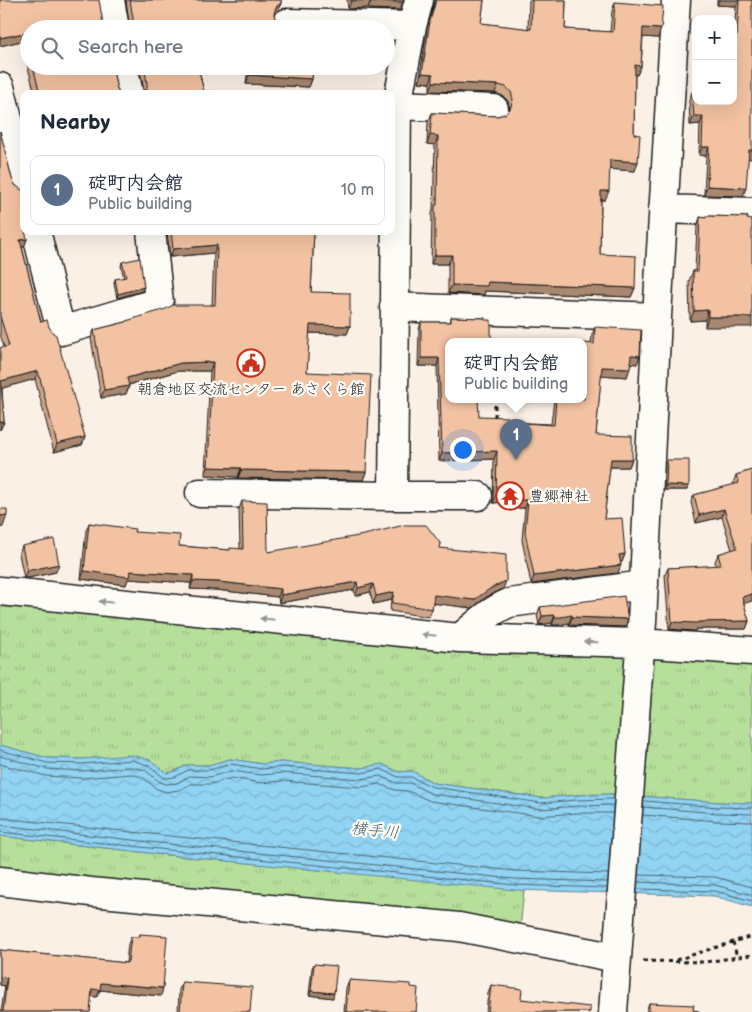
<!DOCTYPE html>
<meta charset="utf-8">
<style>
body{margin:0;font-family:"Balsamiq Sans","Klee One",sans-serif;background:#f6f6f7;color:#1f2937}
.controls{position:absolute;right:15px;top:15px;display:grid;overflow:hidden;border-radius:10px;box-shadow:0 5px 20px #0002}
.controls button{width:45px;height:45px;display:grid;place-items:center;padding:0;border:0;border-bottom:1px solid #e0e1e3;background:#fff;color:#1f2937;font:25px sans-serif}
.you{position:absolute;left:462px;top:449px;width:18px;height:18px;margin:-12px;border:4px solid #fff;border-radius:50%;background:#1a73e8;box-shadow:0 0 0 8px #1a73e833}
.badge{display:grid;place-items:center;width:32px;height:32px;border-radius:50%;background:#111827;color:#fff;font-size:16px;font-weight:700}
.pin{position:absolute;translate:-50% -41px;filter:drop-shadow(0 1px 2px #0008)}
.pin::after{content:'';position:absolute;top:26px;width:18px;height:15px;background:inherit;clip-path:polygon(0 0,100% 0,50% 100%)}
.popup{position:absolute;left:445px;top:338px;width:142px;height:65px;box-sizing:border-box;display:grid;place-content:center;border-radius:10px;background:#fff;filter:drop-shadow(0 1px 4px #0005);font-size:16px;white-space:nowrap;color:#747a83}
.popup b{font-size:19px;color:#1f2937}
.popup::after{content:'';position:absolute;left:50%;top:100%;margin-left:-10px;border:10px solid transparent;border-top-color:#fff}
.list{margin:0;padding:0;list-style:none}
h2{display:flex;justify-content:space-between;align-items:center;height:65px;margin:0;padding:0 20px;font-size:21px}
h2 small{font-size:16px;font-weight:400;color:#747a83}
.list li{display:grid;grid-template-columns:32px 1fr auto;gap:15px;align-items:center;box-sizing:border-box;height:70px;margin:0 10px 10px;padding:0 10px;border:1px solid #e0e1e3;border-radius:10px}
.list b{display:block;font-size:19px;white-space:nowrap}
.list p{margin:0;font-size:16px;white-space:nowrap;color:#747a83}
.list em{font-size:16px;font-style:normal;color:#747a83}
.icon{flex:none;width:28px;height:28px;fill:none;stroke:currentColor;stroke-width:2;stroke-linecap:round;stroke-linejoin:round}
.map{position:relative;flex:none;width:752px;height:1012px;overflow:hidden}
.search{position:absolute;background:#fff;box-shadow:0 5px 20px #0002;left:20px;top:20px;width:375px;height:55px;display:flex;align-items:center;gap:12px;box-sizing:border-box;padding:0 18px;border-radius:28px;color:#747a83;font-size:19px}
.panel{position:absolute;background:#fff;box-shadow:0 5px 20px #0002;left:20px;top:90px;width:375px;height:145px;border-radius:10px}
.map>svg:first-child{display:block}
</style>
<div class="map">
<svg width="752" height="1012" viewBox="0 0 752 1012">
<defs>
<pattern id="grass-tufts" width="24" height="20" patternUnits="userSpaceOnUse" patternTransform="scale(1.25)"><rect width="24" height="20" fill="#b6df9b"/><path d="M3 7l-1-3M5 7V3M7 7l1-3M15 17l-1-3M17 17v-4M19 17l1-3" fill="none" stroke="#9cbf85"/></pattern>
<pattern id="water-waves" width="16" height="10" patternUnits="userSpaceOnUse" patternTransform="scale(1.25)"><rect width="16" height="10" fill="#91d3f3"/><path d="M0 5q4-4 8 0t8 0" fill="none" stroke="#7cb5d0"/></pattern>
</defs>
<rect width="100%" height="100%" fill="#fbf0e6"/>
<filter id="ink" filterUnits="userSpaceOnUse"><feTurbulence type="fractalNoise" baseFrequency=".02" numOctaves="2"/><feDisplacementMap in="SourceGraphic" scale="10" xChannelSelector="R" yChannelSelector="G"/><feConvolveMatrix kernelMatrix="1 2 1 2 8 2 1 2 1" color-interpolation-filters="sRGB"/></filter>
<g filter="url(#ink)">
<!-- grass -->
<path fill="url(#grass-tufts)" stroke="#697e5c" d="M 0,591 L 752,651 L 752,803 L 719,802 L 611,794 L 577,795 L 542,798 L 434,783 L 412,771 L 399,772 L 382,764 L 362,768 L 281,762 L 263,764 L 230,759 L 208,765 L 187,765 L 173,772 L 167,773 L 150,760 L 82,759 L 48,758 L 0,745 Z
M 0,836 L 158,854 L 524,890 L 519,939 L 0,881 Z"/>
<!-- water -->
<path fill="url(#water-waves)" stroke="#628a9d" d="M 0,745 L 48,758 L 82,759 L 132,755 L 150,760 L 167,773 L 173,772 L 187,765 L 209,765 L 230,759 L 263,764 L 281,762 L 362,768 L 382,764 L 399,772 L 412,771 L 434,783 L 542,798 L 577,795 L 611,794 L 719,802 L 752,803 L 752,907 L 714,896 L 515,890 L 158,854 L 0,836 Z"/>
<g fill="none" stroke-linecap="round" stroke-linejoin="round">
<!-- shore -->
<path stroke="#4b6572" stroke-width="1" d="M 0,750 L 47,763 L 82,764 L 132,760 L 148,765 L 163,777 L 166,778 L 175,777 L 188,770 L 209,770 L 231,764 L 262,769 L 282,767 L 362,773 L 381,769 L 398,777 L 411,777 L 433,787 L 541,803 L 577,800 L 614,799
M 0,756 L 47,769 L 82,771 L 131,767 L 145,770 L 160,782 L 166,784 L 177,783 L 190,776 L 210,777 L 231,771 L 262,775 L 282,773 L 361,779 L 380,776 L 397,783 L 410,783 L 432,794 L 540,809 L 578,806 L 613,805
M 0,764 L 46,776 L 82,778 L 131,774 L 142,777 L 157,789 L 166,792 L 179,790 L 191,784 L 211,784 L 232,778 L 261,783 L 282,781 L 361,787 L 379,784 L 395,790 L 408,791 L 430,801 L 539,816 L 578,813 L 613,813
M 644,801 L 719,807 L 752,808
M 643,807 L 718,813 L 752,814
M 643,815 L 718,821 L 752,822
M 0,818 L 160,835 L 516,871 L 608,874
M 0,825 L 159,843 L 515,879 L 608,882
M 0,832 L 159,849 L 515,885 L 607,888
M 638,875 L 715,877 L 752,887
M 638,882 L 715,885 L 752,895
M 637,889 L 715,891 L 752,901"/>
<!-- minor casing -->
<g stroke="#1c1c1c" stroke-width="31">
<path id="minor" d="M 110,0 L 115,29
M 287,23 L 412,26
M 123,66 L 129,94
M 0,87 L 24,183
M 397,105 L 494,109
M 663,209 L 752,212
M 36,231 L 61,331 L 159,302 L 151,231
M 394,307 L 657,317
M 200,493 L 393,496 L 478,496
M 393,496 L 397,105 L 412,26 L 419,0
M 0,591 L 460,638 L 640,643 L 752,651
M 460,638 C 475,625 490,611 509,603 L 644,585
M 0,881 L 91,892 L 459,927 L 617,958
M 613,1012 L 642,622 L 657,317 L 676,0"/>
</g>
<!-- path -->
<path stroke="#1c1c1c" stroke-width="3" stroke-dasharray="4 4" stroke-linecap="butt" d="M 495,417 L 495,399
M 733,942 L 737,957
M 676,960 L 752,936
M 643,961 L 705,962 L 752,955"/>
<!-- minor -->
<use href="#minor" stroke="#fdfcf7" stroke-width="28"/>
</g>
<!-- wall -->
<path fill="#d0a78b" stroke="#1c1c1c" d="M 0,0 L 29,29 L 29,66 L 112,66 L 117,89 L 119,94 L 35,94 L 21,41 L 0,46 Z
M 126,0 L 281,0 L 281,3 L 278,11 L 274,14 L 276,22 L 284,29 L 130,29 Z
M 347,0 L 404,0 L 400,10 L 368,9 L 368,8 L 348,9 Z
M 434,0 L 484,0 L 481,23 L 528,29 L 529,0 L 566,0 L 565,29 L 610,32 L 612,11 L 615,2 L 658,38 L 643,37 L 641,66 L 637,75 L 635,74 L 634,134 L 635,171 L 609,169 L 605,200 L 601,200 L 600,254 L 635,288 L 631,297 L 485,291 L 484,295 L 448,293 L 448,264 L 431,264 L 432,214 L 433,210 L 435,145 L 427,144 L 428,122 L 432,113 L 497,116 L 505,114 L 510,109 L 508,101 L 503,96 L 495,93 L 430,91 L 430,83 L 419,82 L 427,29 L 434,4 Z
M 717,0 L 752,0 L 748,158 L 743,196 L 704,195 L 706,156 L 699,155 L 700,124 L 690,125 L 689,100 L 692,92 L 733,101 L 734,37 L 736,6 L 717,5 Z
M 139,66 L 198,66 L 204,93 L 212,94 L 144,94 L 144,91 Z
M 248,66 L 313,66 L 312,79 L 309,87 L 246,84 Z
M 0,131 L 12,179 L 15,185 L 22,190 L 24,231 L 27,239 L 24,247 L 22,247 L 41,322 L 49,327 L 85,437 L 82,445 L 54,452 L 35,379 L 2,388 L 4,422 L 0,430 L 0,348 L 4,347 L 0,334 Z
M 706,216 L 748,217 L 705,327 L 705,320 L 690,321 L 689,281 L 693,271 L 695,271 L 697,227 L 700,217 L 705,218 Z
M 167,231 L 314,231 L 311,292 L 350,326 L 347,334 L 309,333 L 307,372 L 366,472 L 363,480 L 238,478 L 238,477 L 205,475 L 210,371 L 178,371 L 129,385 L 126,394 L 101,398 L 91,338 L 94,330 L 126,322 L 126,321 L 212,305 L 214,253 L 170,257 Z
M 122,262 L 142,291 L 117,298 L 114,284 L 115,279 L 124,278 L 121,266 Z
M 451,317 L 485,318 L 448,341 L 479,416 L 508,422 L 551,424 L 554,399 L 584,399 L 591,344 L 592,335 L 595,327 L 637,364 L 631,363 L 627,377 L 601,375 L 596,435 L 632,459 L 629,467 L 610,467 L 604,519 L 625,554 L 622,562 L 620,562 L 618,573 L 531,584 L 522,540 L 525,508 L 515,508 L 514,501 L 493,503 L 494,459 L 439,461 L 437,366 L 418,366 L 419,330 L 421,322 L 449,322 Z
M 667,460 L 689,486 L 687,490 L 664,490 L 665,464 Z
M 752,470 L 744,604 L 749,621 L 746,629 L 696,629 L 695,631 L 693,631 L 669,629 L 665,575 L 668,568 L 716,566 L 715,562 L 718,554 L 732,550 L 722,517 L 696,523 L 691,502 L 694,495 L 734,485 L 733,483 L 736,475 Z
M 242,501 L 268,552 L 440,548 L 503,589 L 488,596 L 472,608 L 433,603 L 432,609 L 429,617 L 390,611 L 391,600 L 373,604 L 370,592 L 355,596 L 354,590 L 279,603 L 278,597 L 216,590 L 190,589 L 191,583 L 128,579 L 126,585 L 81,579 L 86,531 L 89,523 L 134,532 L 179,546 L 229,550 L 240,549 L 239,509 Z
M 22,546 L 56,572 L 28,578 L 24,578 L 19,554 Z
M 540,607 L 628,619 L 625,627 L 569,625 L 569,623 L 558,625 L 552,625 L 552,623 L 539,625 L 537,615 Z
M 140,934 L 161,996 L 100,990 L 97,997 L 91,996 L 90,1012 L 1,1012 L 5,986 L 0,985 L 0,950 L 126,963 L 128,944 L 131,937 L 139,937 Z
M 314,964 L 333,998 L 309,995 L 312,968 Z
M 349,980 L 411,987 L 416,1012 L 344,1012 L 346,988 Z
M 182,982 L 250,1012 L 178,1012 L 179,990 Z
M 491,985 L 521,999 L 590,1012 L 486,1012 L 488,993 Z
M 649,1003 L 693,1010 L 699,1012 L 646,1012 Z"/>
<!-- shaded-wall -->
<path fill="#a98871" stroke="#1c1c1c" d="M 371,0 L 368,8 L 348,9 L 351,1 Z
M 719,0 L 739,0 L 736,6 L 717,5 Z
M 371,1 L 403,2 L 400,10 L 368,9 Z
M 281,3 L 278,11 L 273,15 L 276,7 Z
M 253,23 L 250,29 L 196,29 Z
M 643,28 L 661,29 L 658,38 L 640,37 Z
M 24,33 L 21,41 L 0,46 L 0,38 Z
M 635,65 L 641,66 L 637,75 L 632,74 Z
M 422,73 L 433,74 L 430,83 L 419,82 Z
M 249,75 L 312,79 L 309,87 L 246,84 Z
M 433,82 L 498,85 L 495,93 L 430,91 Z
M 694,116 L 703,116 L 700,124 L 690,125 Z
M 430,135 L 438,136 L 435,145 L 427,144 Z
M 702,147 L 709,147 L 706,156 L 699,155 Z
M 749,150 L 752,150 L 752,159 L 746,158 Z
M 610,160 L 638,162 L 635,171 L 606,169 Z
M 707,186 L 746,188 L 743,196 L 704,195 Z
M 601,191 L 609,191 L 605,200 L 598,199 Z
M 27,239 L 24,247 L 17,248 L 20,240 Z
M 217,245 L 214,253 L 170,257 L 173,249 Z
M 435,255 L 452,255 L 448,264 L 431,264 Z
M 488,282 L 635,288 L 631,297 L 485,291 L 484,295 L 448,293 L 452,285 Z
M 144,287 L 142,291 L 117,298 L 118,294 Z
M 708,310 L 705,320 L 690,321 L 694,311 Z
M 708,317 L 752,317 L 752,327 L 705,327 Z
M 310,325 L 350,326 L 347,334 L 307,333 Z
M 631,355 L 640,356 L 637,364 L 628,363 Z
M 421,358 L 439,358 L 437,366 L 418,366 Z
M 213,362 L 210,371 L 178,371 L 124,386 L 127,378 L 181,363 Z
M 602,367 L 630,368 L 627,377 L 599,375 Z
M 38,371 L 35,379 L 0,389 L 1,381 Z
M 129,386 L 126,394 L 101,398 L 104,390 Z
M 0,422 L 4,422 L 0,430 Z
M 85,437 L 82,445 L 54,452 L 57,444 Z
M 497,451 L 494,459 L 439,461 L 442,453 Z
M 611,459 L 632,459 L 629,467 L 608,467 Z
M 208,467 L 241,468 L 238,477 L 205,475 Z
M 241,470 L 366,472 L 363,480 L 238,478 Z
M 666,485 L 689,486 L 687,490 L 664,490 Z
M 517,493 L 514,501 L 493,503 L 496,495 Z
M 518,500 L 528,500 L 525,508 L 515,508 Z
M 724,509 L 722,517 L 696,523 L 699,515 Z
M 7,515 L 3,527 L 0,528 L 0,516 Z
M 625,554 L 622,562 L 616,563 L 619,555 Z
M 59,564 L 56,572 L 28,578 L 24,578 L 27,570 Z
M 621,565 L 618,573 L 531,584 L 534,576 Z
M 84,571 L 130,571 L 193,575 L 191,583 L 128,579 L 126,585 L 81,579 Z
M 193,581 L 219,582 L 281,589 L 278,597 L 216,590 L 190,589 Z
M 506,581 L 503,589 L 488,596 L 472,608 L 431,603 L 434,595 L 491,588 Z
M 357,582 L 354,590 L 279,603 L 281,595 Z
M 373,584 L 370,592 L 355,596 L 358,588 Z
M 394,592 L 391,600 L 373,604 L 376,596 Z
M 752,594 L 752,601 L 739,605 L 742,597 Z
M 555,615 L 552,623 L 539,625 L 542,616 Z
M 572,615 L 569,623 L 558,625 L 552,625 L 555,617 Z
M 572,617 L 628,619 L 625,627 L 569,625 Z
M 749,621 L 746,629 L 696,629 L 695,631 L 693,631 L 669,629 L 672,622 Z
M 0,977 L 7,978 L 5,986 L 0,985 Z
M 101,983 L 163,988 L 161,996 L 100,990 L 97,997 L 89,996 L 92,989 Z
M 311,991 L 334,993 L 333,998 L 309,995 Z"/>
<!-- building -->
<path fill="#f2c2a2" stroke="#1c1c1c" d="M 0,0 L 99,0 L 103,23 L 105,29 L 29,29 L 29,51 L 24,33 L 0,38 Z
M 130,0 L 281,0 L 281,3 L 276,7 L 274,14 L 276,22 L 284,29 L 252,29 L 253,23 L 196,29 L 131,29 L 132,27 L 133,19 Z
M 371,0 L 404,0 L 403,2 L 371,1 Z
M 436,0 L 484,0 L 481,23 L 531,29 L 532,0 L 566,0 L 565,29 L 613,32 L 615,2 L 663,6 L 661,29 L 643,28 L 641,66 L 635,65 L 634,134 L 640,135 L 638,162 L 610,160 L 609,191 L 601,191 L 600,254 L 636,256 L 635,288 L 488,282 L 487,286 L 452,285 L 452,255 L 435,255 L 435,205 L 437,205 L 438,136 L 430,135 L 432,113 L 497,116 L 505,114 L 510,109 L 513,100 L 511,92 L 506,87 L 498,85 L 433,82 L 433,74 L 422,73 L 430,21 Z
M 739,0 L 752,0 L 752,150 L 749,150 L 746,188 L 707,186 L 709,147 L 702,147 L 703,116 L 694,116 L 692,92 L 696,91 L 696,101 L 733,101 L 733,37 L 737,36 Z
M 33,66 L 112,66 L 117,89 L 119,94 L 40,94 Z
M 144,66 L 198,66 L 204,93 L 211,91 L 212,94 L 145,94 L 147,91 L 147,83 Z
M 250,66 L 313,66 L 312,79 L 249,75 Z
M 0,131 L 12,179 L 15,185 L 22,190 L 24,190 L 24,231 L 25,231 L 27,239 L 20,240 L 41,322 L 47,320 L 49,327 L 53,333 L 56,335 L 85,437 L 57,444 L 38,371 L 1,381 L 4,422 L 0,422 L 0,348 L 9,346 L 0,316 Z
M 706,216 L 748,217 L 747,219 L 752,220 L 752,317 L 708,317 L 708,310 L 694,311 L 693,271 L 698,271 L 700,217 L 706,218 Z
M 171,231 L 314,231 L 311,292 L 350,293 L 350,326 L 310,325 L 307,372 L 371,375 L 366,472 L 241,470 L 241,468 L 208,467 L 213,362 L 181,363 L 127,378 L 129,386 L 104,390 L 94,330 L 126,322 L 126,321 L 166,309 L 173,305 L 215,305 L 217,245 L 173,249 Z
M 140,258 L 144,287 L 118,294 L 115,279 L 126,277 L 122,262 Z
M 451,317 L 485,318 L 485,320 L 491,320 L 491,341 L 448,341 L 448,399 L 478,399 L 479,416 L 508,417 L 508,422 L 554,425 L 556,399 L 584,399 L 584,343 L 594,344 L 595,327 L 641,330 L 640,356 L 631,355 L 630,368 L 602,367 L 596,435 L 632,436 L 632,459 L 611,459 L 604,519 L 622,518 L 625,554 L 619,555 L 621,565 L 534,576 L 525,532 L 528,500 L 518,500 L 517,493 L 496,495 L 497,451 L 442,453 L 439,358 L 421,358 L 421,322 L 451,322 Z
M 667,460 L 689,460 L 689,486 L 666,485 Z
M 752,470 L 752,594 L 742,597 L 749,621 L 698,622 L 698,623 L 696,623 L 672,622 L 668,568 L 721,565 L 718,554 L 737,548 L 724,509 L 699,515 L 694,495 L 739,483 L 736,475 Z
M 242,501 L 267,502 L 268,552 L 364,535 L 404,525 L 426,525 L 441,544 L 440,548 L 506,555 L 506,581 L 491,588 L 474,600 L 434,595 L 432,609 L 392,603 L 394,592 L 376,596 L 373,584 L 358,588 L 357,582 L 281,595 L 281,589 L 219,582 L 193,581 L 193,575 L 130,571 L 129,577 L 84,571 L 89,523 L 135,529 L 134,532 L 180,535 L 179,546 L 230,550 L 230,548 L 243,549 Z
M 0,509 L 7,509 L 7,515 L 0,516 Z
M 54,539 L 59,564 L 31,570 L 27,570 L 22,546 Z
M 624,596 L 628,619 L 572,617 L 572,615 L 561,617 L 555,617 L 555,615 L 542,616 L 540,607 Z
M 140,934 L 167,936 L 163,988 L 101,983 L 100,990 L 92,989 L 90,1012 L 3,1012 L 7,978 L 0,977 L 0,950 L 30,953 L 127,963 L 127,961 L 128,961 L 131,937 L 140,937 Z
M 314,964 L 337,966 L 334,993 L 311,991 Z
M 349,980 L 411,984 L 411,987 L 418,988 L 416,1012 L 346,1012 Z
M 182,982 L 252,987 L 250,1012 L 180,1012 Z
M 491,985 L 522,989 L 521,999 L 590,1007 L 590,1012 L 488,1012 Z
M 649,1003 L 694,1005 L 693,1010 L 699,1011 L 699,1012 L 649,1012 Z"/>
<!-- one-way arrows -->
<defs><path id="oneway-solid" d="M-6-.8H1V-3.2L6.5 0L1 3.2V.8H-6Z" transform="scale(1.25)"/></defs>
<g fill="#989794">
<use href="#oneway-solid" transform="translate(106 602) rotate(-174)"/>
<use href="#oneway-solid" transform="translate(267 619) rotate(-174)"/>
<use href="#oneway-solid" transform="translate(429 635) rotate(-174)"/>
<use href="#oneway-solid" transform="translate(591 642) rotate(-178)"/>
</g>
</g>
<!-- icons -->
<defs>
<g id="civic-ring" transform="scale(1.4375)"><circle r="9.5" fill="#fdfcf7" stroke="#c8321e" stroke-width="1.5"/><path d="M-.6-6.5H3V-4.5H.6V-3L4-1V1h2V6H-6V1h2V-1L-.6-3ZM-1.2 2.5V6h2.4V2.5Z" fill="#c8321e"/></g>
<g id="temple-ring" transform="scale(1.4375)"><circle r="9.5" fill="#fdfcf7" stroke="#c8321e" stroke-width="1.5"/><path d="M0-6L5-2H3V0L6.5 2.5H4V6H1.5V3h-3V6H-4V2.5H-6.5L-3 0V-2H-5Z" fill="#c8321e"/></g>
</defs>
<g fill-rule="evenodd">
<use href="#civic-ring" x="251" y="363"/>
<use href="#temple-ring" x="510" y="496"/>
</g>
<g text-anchor="middle" dominant-baseline="central" stroke-width="4.5" stroke-linejoin="round" paint-order="stroke">
<!-- poi labels -->
<g font-size="15" fill="#1c1c1c" stroke="#fdfcf7">
<text x="251" y="389">朝倉地区交流センター あさくら館</text>
<text x="529" y="496" text-anchor="start">豊郷神社</text>
</g>
<!-- water labels -->
<g font-size="16" font-style="italic" fill="#455c67" stroke="#fdfcf7">
<text transform="translate(375 831) rotate(6)">横手川</text>
</g>
</g>
</svg>
<div class="controls">
<button>+</button>
<button>−</button>
</div>
<div class="you"></div>
<div class="pin badge" style="left:516px;top:460px;background:#5c6f8a">1</div>
<div class="popup"><b>碇町内会館</b>Public building</div>
<div class="search"><svg class="icon" aria-label="search" viewBox="0 0 24 24"><circle cx="10" cy="10" r="6"/><path d="M15 15l6 6"/></svg>Search here</div>
<section class="panel">
<h2>Nearby<small></small></h2>
<ul class="list">
<li><span class="badge" style="background:#5c6f8a">1</span><div><b>碇町内会館</b><p>Public building</p></div><em>10 m</em></li>
</ul>
</section>
</div>
